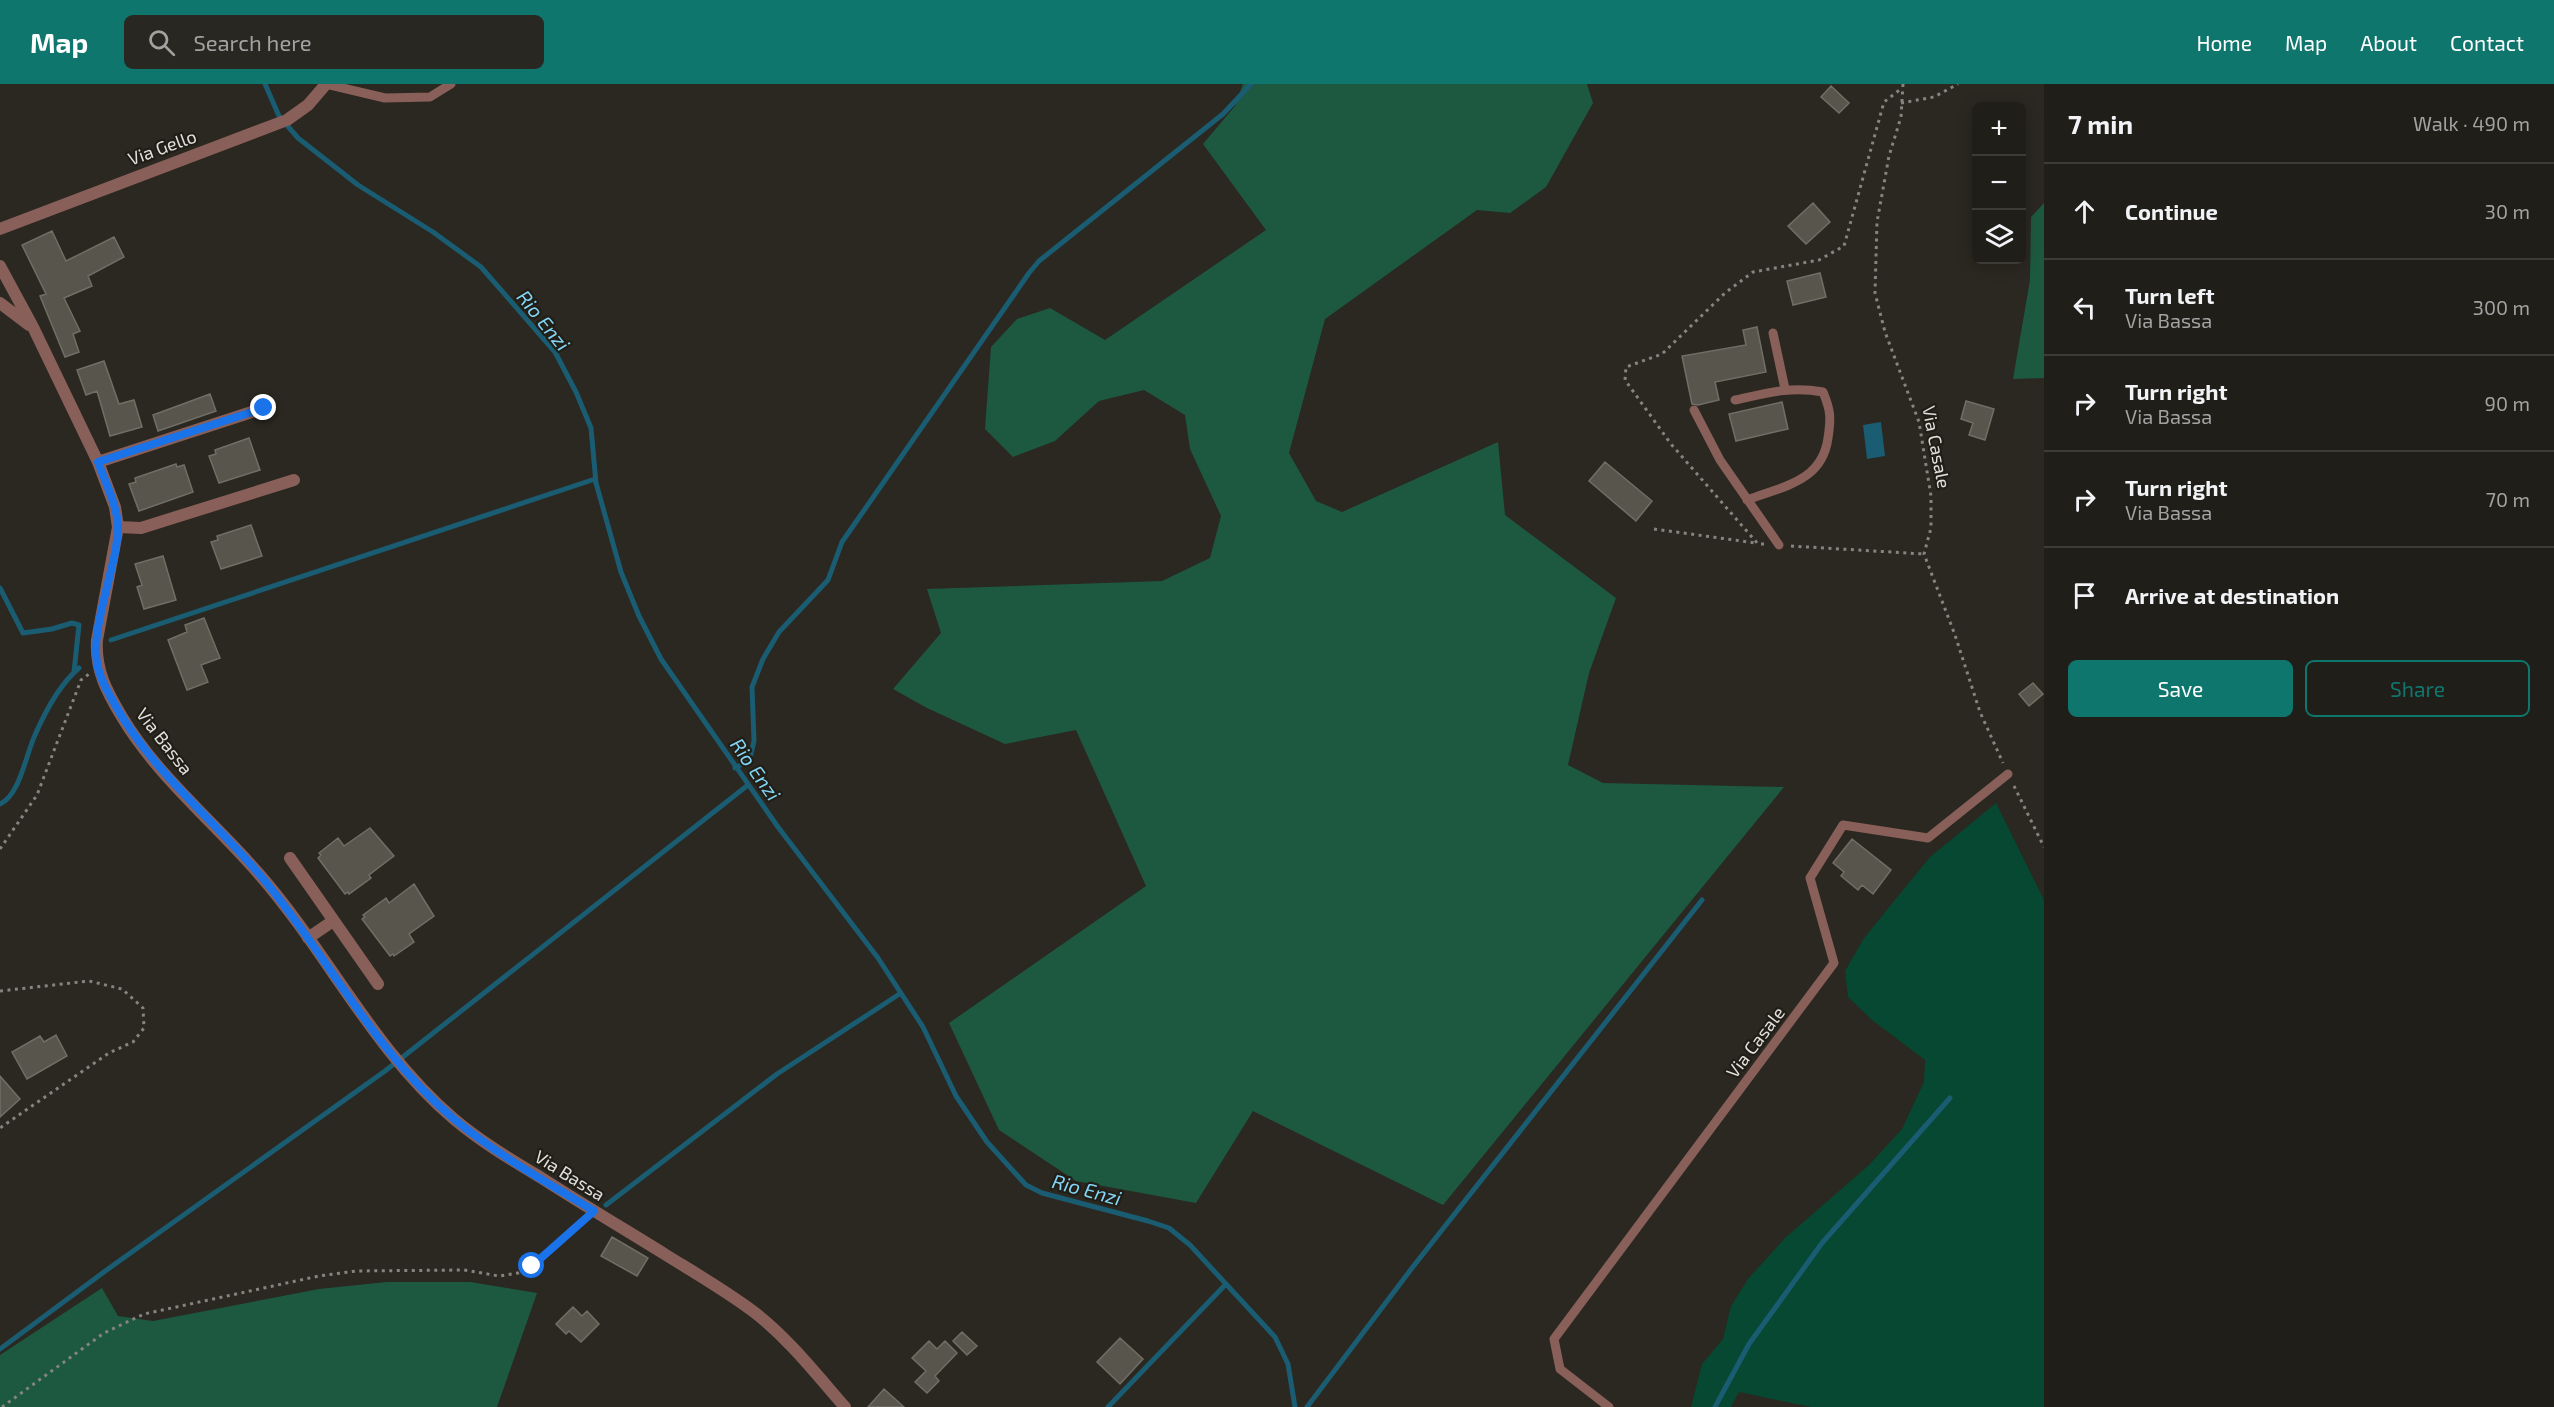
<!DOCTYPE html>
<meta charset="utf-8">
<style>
body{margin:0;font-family:"Exo 2",sans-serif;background:#282721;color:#f1f3f6}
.controls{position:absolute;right:18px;top:18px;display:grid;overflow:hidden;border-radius:9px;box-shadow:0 3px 15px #0003}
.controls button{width:54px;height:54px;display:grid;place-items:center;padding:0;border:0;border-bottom:2px solid #3d3c37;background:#201e18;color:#f1f3f6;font:30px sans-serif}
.stop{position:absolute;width:18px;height:18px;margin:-14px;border:4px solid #1a73e8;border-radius:50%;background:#fff}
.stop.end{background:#1a73e8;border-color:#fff;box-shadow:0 2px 6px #0008}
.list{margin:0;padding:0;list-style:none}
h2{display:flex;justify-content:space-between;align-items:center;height:78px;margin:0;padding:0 24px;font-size:26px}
h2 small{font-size:20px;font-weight:400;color:#a2a2a2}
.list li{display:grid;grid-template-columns:39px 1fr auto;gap:18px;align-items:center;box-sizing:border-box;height:96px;padding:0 24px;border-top:2px solid #3d3c37}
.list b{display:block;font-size:22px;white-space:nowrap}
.list p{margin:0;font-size:20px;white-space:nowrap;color:#a2a2a2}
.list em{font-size:20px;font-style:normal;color:#a2a2a2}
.actions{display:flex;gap:12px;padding:18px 24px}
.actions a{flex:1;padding:14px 0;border:2px solid #0f766e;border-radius:9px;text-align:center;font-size:21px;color:#0f766e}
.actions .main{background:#0f766e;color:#fff}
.icon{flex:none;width:33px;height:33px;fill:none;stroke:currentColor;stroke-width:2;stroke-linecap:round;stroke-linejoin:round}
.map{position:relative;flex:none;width:2044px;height:1323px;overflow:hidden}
header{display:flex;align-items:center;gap:36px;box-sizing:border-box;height:84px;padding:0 30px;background:#0f766e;color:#fff}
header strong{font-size:28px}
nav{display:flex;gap:33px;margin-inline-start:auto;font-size:21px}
.search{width:420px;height:54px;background:#282721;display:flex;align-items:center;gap:15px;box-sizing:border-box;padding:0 21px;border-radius:9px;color:#a2a2a2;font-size:22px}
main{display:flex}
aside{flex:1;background:#201e18}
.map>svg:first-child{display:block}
</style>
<header>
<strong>Map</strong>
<div class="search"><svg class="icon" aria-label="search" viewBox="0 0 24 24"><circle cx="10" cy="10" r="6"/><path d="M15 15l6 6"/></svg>Search here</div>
<nav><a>Home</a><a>Map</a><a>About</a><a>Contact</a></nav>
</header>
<main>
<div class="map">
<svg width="2044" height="1323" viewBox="0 0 2044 1323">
<rect width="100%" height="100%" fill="#2a2820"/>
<!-- green -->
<path fill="#064831" d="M 1996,719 L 2044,816 L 2044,1323 L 1811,1323 L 1739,1308 L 1731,1323 L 1691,1323 L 1702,1280 L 1723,1255 L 1731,1222 L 1748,1195 L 1785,1154 L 1869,1081 L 1902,1045 L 1924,998 L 1925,976 L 1872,936 L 1848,913 L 1845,887 L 1864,854 L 1930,773 Z"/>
<!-- forest -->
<path fill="#1d5941" d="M 1243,0 L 1587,0 L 1593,19 L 1546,103 L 1510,129 L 1477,126 L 1325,235 L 1289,369 L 1316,417 L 1342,428 L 1498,358 L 1505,431 L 1616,514 L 1589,589 L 1568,681 L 1603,699 L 1784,703 L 1443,1121 L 1253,1027 L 1196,1119 L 1076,1097 L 999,1046 L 949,939 L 1146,802 L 1076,646 L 1005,660 L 927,624 L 893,605 L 941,549 L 927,505 L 1162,497 L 1210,474 L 1221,432 L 1190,365 L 1185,331 L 1144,306 L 1099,317 L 1055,357 L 1013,373 L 985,345 L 991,263 L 1017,235 L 1050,224 L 1105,256 L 1266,146 L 1203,60 L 1235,22 Z
M 2044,119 L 2044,294 L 2013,295 L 2030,196 L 2031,133 Z
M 387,1198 L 470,1198 L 537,1209 L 497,1323 L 0,1323 L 0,1271 L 102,1204 L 118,1232 L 153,1237 L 319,1205 Z"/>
<!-- water -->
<path fill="#1a5c72" d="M 1881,338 L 1885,372 L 1867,375 L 1863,341 Z"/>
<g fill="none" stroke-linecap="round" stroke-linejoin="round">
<!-- stream -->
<path stroke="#1a5c72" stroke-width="5" d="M 265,0 L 279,32 L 298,54 L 358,101 L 433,148 L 481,183 L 555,268 L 576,308 L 591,344 L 596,399 L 621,488 L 639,532 L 661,575 L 778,743 L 878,874 L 923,943 L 956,1012 L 987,1058 L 1026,1101 L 1042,1109 L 1148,1137 L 1169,1144 L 1190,1161 L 1275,1253 L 1288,1280 L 1295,1323
M 0,504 L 23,549 L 52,545 L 72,539 L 79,541 L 74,588
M 111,556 L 595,395
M 735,684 L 747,677 L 751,670 L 754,657 L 752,603 L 763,575 L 779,548 L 828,496 L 842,458 L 1029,189 L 1039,177 L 1223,30 L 1251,0
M 0,720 C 20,711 26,670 35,651 C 45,628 60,600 79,584
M 606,1121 L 777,990 L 901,909
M 0,1265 L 108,1185 L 385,987 L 748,701
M 1108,1323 L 1226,1200
M 1307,1323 L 1412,1184 L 1702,816
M 1715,1323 L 1749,1260 L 1822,1159 L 1950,1014"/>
</g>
<!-- building -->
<path fill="#58554c" stroke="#716e65" stroke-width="1.5" d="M 1831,2 L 1849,19 L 1839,29 L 1821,13 Z
M 1813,119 L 1830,138 L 1806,160 L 1788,142 Z
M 52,147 L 66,177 L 114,153 L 124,173 L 88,192 L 92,202 L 64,214 L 80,247 L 73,250 L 79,268 L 65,273 L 40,212 L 46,210 L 22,161 Z
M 1820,189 L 1826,213 L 1793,221 L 1787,197 Z
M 1757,243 L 1766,288 L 1715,298 L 1719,316 L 1698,321 L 1692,320 L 1682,272 L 1746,261 L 1743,246 Z
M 104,277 L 119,320 L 134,316 L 142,343 L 110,352 L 97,307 L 86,311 L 77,286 Z
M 210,310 L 216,327 L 158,347 L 153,331 Z
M 1966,317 L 1994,325 L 1985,356 L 1969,351 L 1973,339 L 1961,335 Z
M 1782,318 L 1788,345 L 1736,357 L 1729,330 Z
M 249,354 L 260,386 L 219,399 L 209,372 L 216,370 L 215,366 Z
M 1605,378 L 1652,417 L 1636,437 L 1589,397 Z
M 176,380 L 177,383 L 184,381 L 193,408 L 139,427 L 129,400 L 136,398 L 135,394 Z
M 251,441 L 262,472 L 221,485 L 211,458 L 218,456 L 217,452 Z
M 163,472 L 176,516 L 144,525 L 137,503 L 142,501 L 135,480 Z
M 204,534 L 220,574 L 201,581 L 208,598 L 187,606 L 168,556 L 187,548 L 185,541 Z
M 2033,599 L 2043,610 L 2029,622 L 2019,610 Z
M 370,744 L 394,772 L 369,791 L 371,794 L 349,810 L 348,808 L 345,810 L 318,774 L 321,771 L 319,769 L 338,754 L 344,762 Z
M 1852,755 L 1891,786 L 1873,810 L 1862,801 L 1858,806 L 1841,792 L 1844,788 L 1833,779 Z
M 414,800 L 434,832 L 409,850 L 414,858 L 394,872 L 393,870 L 390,872 L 362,835 L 365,833 L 363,831 L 386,814 L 389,819 Z
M 56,951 L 67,972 L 27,995 L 12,968 L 40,952 L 44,958 Z
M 0,992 L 20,1015 L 0,1033 Z
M 612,1153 L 648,1174 L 637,1192 L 601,1172 Z
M 573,1223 L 582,1232 L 587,1227 L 599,1240 L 581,1258 L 569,1247 L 566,1250 L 556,1240 Z
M 962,1248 L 977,1262 L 967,1271 L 953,1257 Z
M 1120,1254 L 1143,1275 L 1120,1300 L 1097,1278 Z
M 929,1257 L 937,1265 L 945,1257 L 957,1269 L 935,1292 L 939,1297 L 927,1309 L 915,1298 L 926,1287 L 912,1274 Z
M 884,1305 L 904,1323 L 868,1323 Z"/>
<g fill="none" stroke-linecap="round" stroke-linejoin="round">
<!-- path -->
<path stroke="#86847e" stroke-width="3" stroke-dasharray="3 4.5" stroke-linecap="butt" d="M 1903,0 L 1901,33 L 1889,72 L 1877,138 L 1875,209 L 1885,248 L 1919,338 L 1931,412 L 1931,444 L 1924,470 L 1955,551 L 1980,628 L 2003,679
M 1901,19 L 1934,13 L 1958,0
M 1654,445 L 1756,459
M 1764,460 L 1758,460 L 1671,360 L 1625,296 L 1626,283 L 1662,270 L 1725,209 L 1753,188 L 1819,176 L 1844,162 L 1884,18 L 1902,4
M 1791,462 L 1924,470
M 2014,702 L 2044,763
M 0,765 L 37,711 L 81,596 L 89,590
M 0,907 L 89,897 L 122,905 L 143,924 L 144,944 L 133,958 L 109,969 L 0,1044
M 2,1323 L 104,1249 L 144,1230 L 319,1192 L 356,1187 L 464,1186 L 499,1192 L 518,1189 L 532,1182 L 584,1137"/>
<!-- lane -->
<path stroke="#895f59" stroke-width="9" d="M 326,0 L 385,14 L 430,13 L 451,0
M 1773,249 L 1785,305
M 1735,316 C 1767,309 1790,302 1823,308 C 1831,327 1831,334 1828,354 C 1822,398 1783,402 1747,416
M 1694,326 L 1720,376 L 1779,461
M 1609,1323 L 1560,1285 L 1554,1255 L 1834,879 L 1810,794 L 1843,741 L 1928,754 L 2008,690"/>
<!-- street -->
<path stroke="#895f59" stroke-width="12" d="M 0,145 L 287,36 L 308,21 L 326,0
M 0,182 L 33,243 L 98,378 L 115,423 L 118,443 L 97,556 C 95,586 107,608 122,633 C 158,693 214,738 259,790 C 328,869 373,966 454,1035 C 480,1057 510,1075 540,1093 C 582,1120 624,1145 666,1171 C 695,1189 726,1207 754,1228 C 789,1255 816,1290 845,1323
M 0,219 L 29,241
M 98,378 L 264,324
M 118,443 L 141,444 L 294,396
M 290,774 L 378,900
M 308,854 L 333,837"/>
</g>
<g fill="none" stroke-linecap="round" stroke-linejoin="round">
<!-- route -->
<path stroke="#1a73e8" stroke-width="8" d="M 264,324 L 98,378 C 105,398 117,421 118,442 C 118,483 88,545 98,584 C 101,597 108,608 114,619 C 151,686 211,733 260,791 C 327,870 373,967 454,1035 C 497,1071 547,1098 594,1127 L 532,1182"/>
</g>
<g text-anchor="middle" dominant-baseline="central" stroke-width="4.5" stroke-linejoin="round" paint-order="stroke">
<!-- street labels -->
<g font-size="18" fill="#e2e0db" stroke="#201e16">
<text transform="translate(162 63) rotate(-20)">Via Gello</text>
<text transform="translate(1937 363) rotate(79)">Via Casale</text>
<text transform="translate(165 657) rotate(52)">Via Bassa</text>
<text transform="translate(1755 958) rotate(-53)">Via Casale</text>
<text transform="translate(570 1091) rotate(32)">Via Bassa</text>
</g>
<!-- water labels -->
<g font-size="20" font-style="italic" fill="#83d5f5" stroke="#201e16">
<text transform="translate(544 236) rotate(51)">Rio Enzi</text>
<text transform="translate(756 685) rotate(55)">Rio Enzi</text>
<text transform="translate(1087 1105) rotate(15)">Rio Enzi</text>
</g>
</g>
</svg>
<div class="controls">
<button>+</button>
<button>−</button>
<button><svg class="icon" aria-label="layers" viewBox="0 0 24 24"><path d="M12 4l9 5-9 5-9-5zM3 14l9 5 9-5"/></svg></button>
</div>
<div class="stop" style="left:532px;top:1182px"></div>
<div class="stop end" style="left:264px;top:324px"></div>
</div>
<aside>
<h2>7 min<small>Walk · 490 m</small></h2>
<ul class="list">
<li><svg class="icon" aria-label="ahead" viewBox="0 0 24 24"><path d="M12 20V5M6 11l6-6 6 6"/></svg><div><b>Continue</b></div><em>30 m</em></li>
<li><svg class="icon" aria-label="left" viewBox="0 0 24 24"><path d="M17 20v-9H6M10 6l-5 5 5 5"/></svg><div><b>Turn left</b><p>Via Bassa</p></div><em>300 m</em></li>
<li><svg class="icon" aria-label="right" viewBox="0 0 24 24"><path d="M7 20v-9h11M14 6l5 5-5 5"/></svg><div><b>Turn right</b><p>Via Bassa</p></div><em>90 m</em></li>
<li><svg class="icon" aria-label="right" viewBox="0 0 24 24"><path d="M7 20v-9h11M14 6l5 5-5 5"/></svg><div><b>Turn right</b><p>Via Bassa</p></div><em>70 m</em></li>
<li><svg class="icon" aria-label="arrive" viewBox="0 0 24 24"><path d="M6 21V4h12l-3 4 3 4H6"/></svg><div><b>Arrive at destination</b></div></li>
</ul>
<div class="actions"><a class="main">Save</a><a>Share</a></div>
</aside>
</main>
